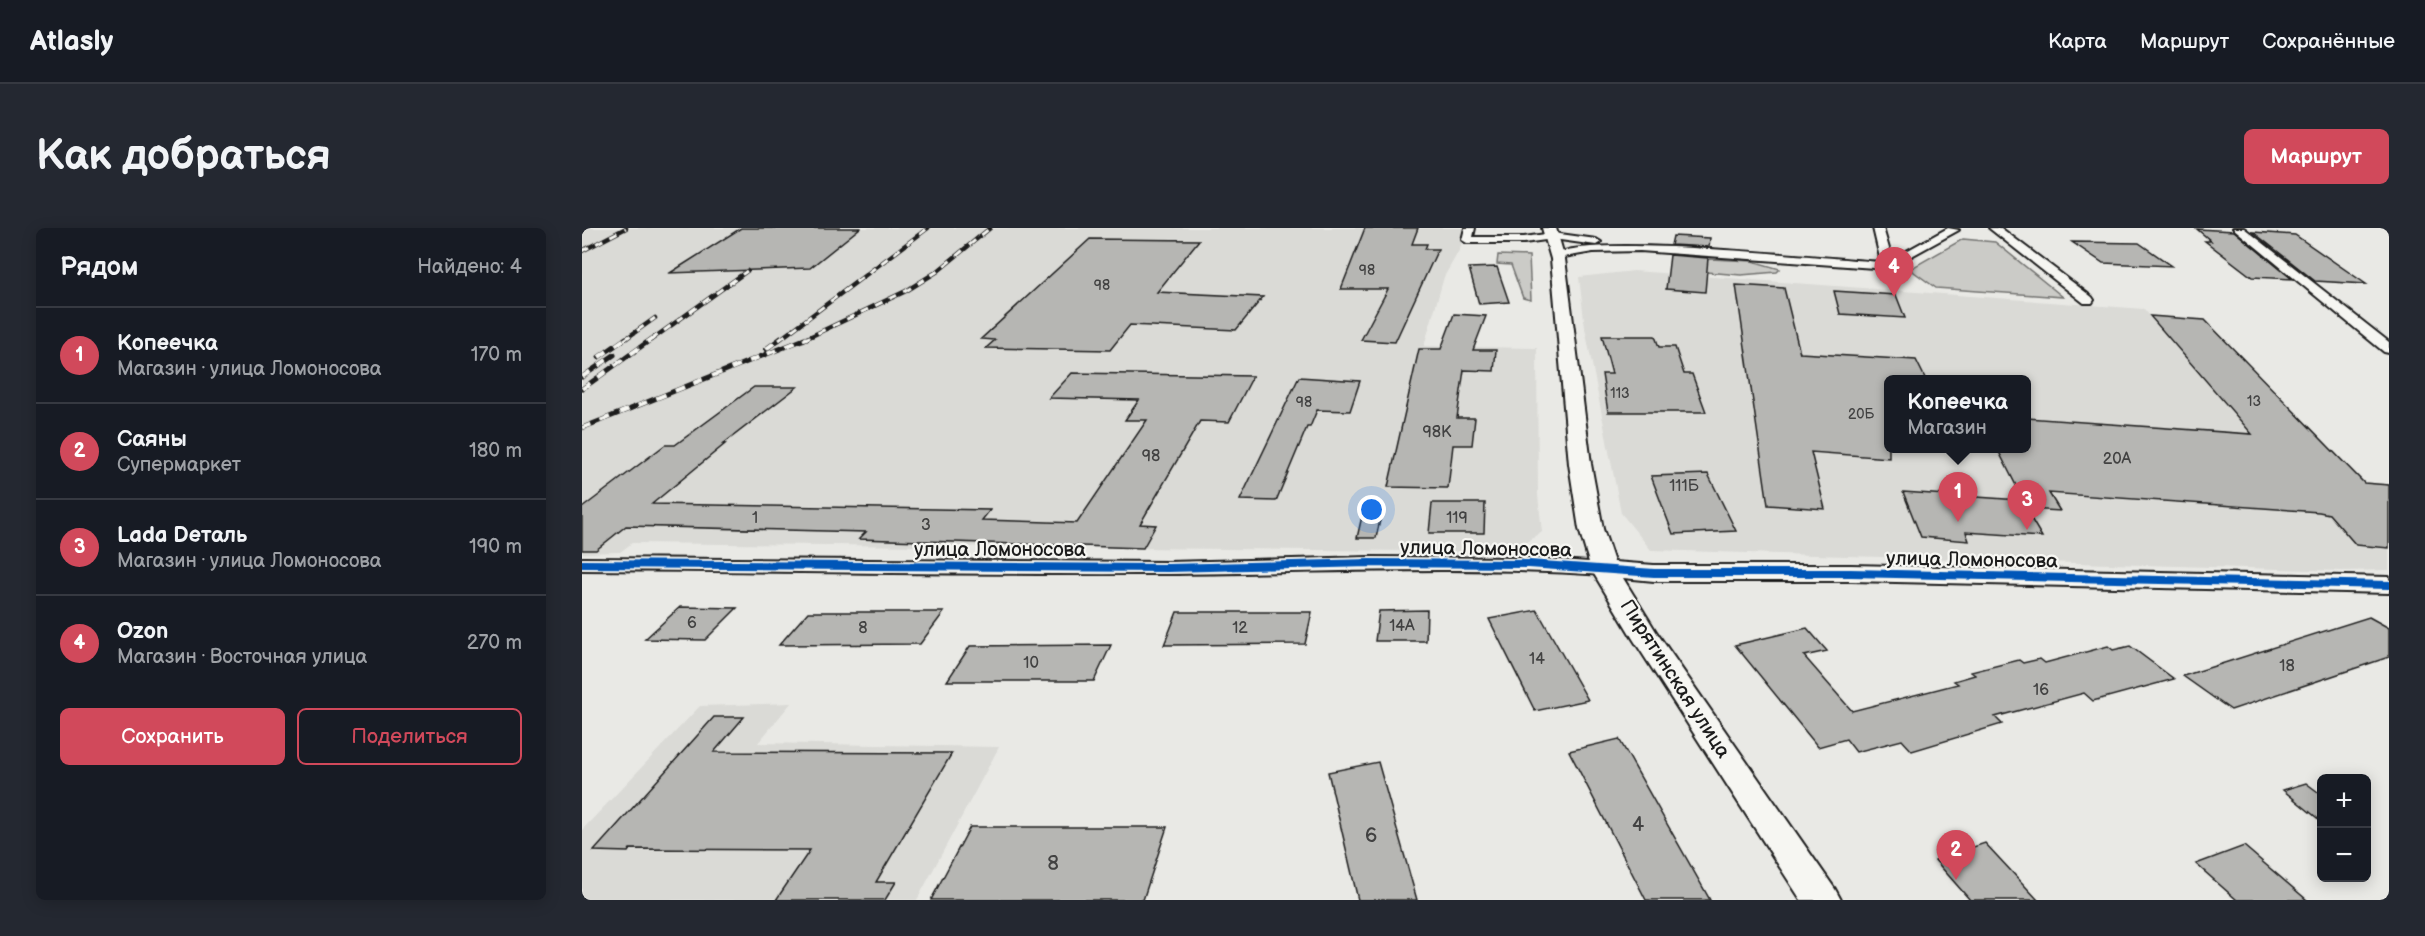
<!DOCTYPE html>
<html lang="ru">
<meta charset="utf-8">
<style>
body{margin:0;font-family:"Balsamiq Sans",sans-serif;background:#242831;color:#f1f3f6}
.controls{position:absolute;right:18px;bottom:18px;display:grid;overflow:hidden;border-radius:9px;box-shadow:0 3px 15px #0003}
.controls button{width:54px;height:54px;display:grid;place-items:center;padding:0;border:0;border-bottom:2px solid #363941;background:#171b24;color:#f1f3f6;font:30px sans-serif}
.you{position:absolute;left:790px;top:282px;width:21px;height:21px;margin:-15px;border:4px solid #fff;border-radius:50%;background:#1a73e8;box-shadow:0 0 0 9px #1a73e833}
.badge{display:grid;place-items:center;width:39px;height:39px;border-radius:50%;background:#d1495b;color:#fff;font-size:20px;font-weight:700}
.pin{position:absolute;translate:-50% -50px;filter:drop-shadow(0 2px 3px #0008)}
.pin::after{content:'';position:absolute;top:32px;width:21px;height:18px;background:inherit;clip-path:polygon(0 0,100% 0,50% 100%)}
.popup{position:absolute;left:1302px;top:147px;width:147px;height:78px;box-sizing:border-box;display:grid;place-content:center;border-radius:9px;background:#171b24;filter:drop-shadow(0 2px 4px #0005);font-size:20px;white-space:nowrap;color:#9ea1a6}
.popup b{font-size:22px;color:#f1f3f6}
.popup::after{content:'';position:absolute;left:50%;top:100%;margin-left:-12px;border:12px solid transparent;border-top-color:#171b24}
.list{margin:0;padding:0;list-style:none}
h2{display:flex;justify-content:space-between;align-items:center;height:78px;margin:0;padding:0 24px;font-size:26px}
h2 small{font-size:20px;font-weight:400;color:#9ea1a6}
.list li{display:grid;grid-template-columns:39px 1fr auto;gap:18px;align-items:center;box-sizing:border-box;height:96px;padding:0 24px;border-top:2px solid #363941}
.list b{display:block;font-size:22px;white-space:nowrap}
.list p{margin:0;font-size:20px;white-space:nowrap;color:#9ea1a6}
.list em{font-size:20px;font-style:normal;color:#9ea1a6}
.actions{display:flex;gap:12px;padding:18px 24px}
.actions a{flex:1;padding:14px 0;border:2px solid #d1495b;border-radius:9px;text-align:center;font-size:21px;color:#d1495b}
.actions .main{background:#d1495b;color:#fff}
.map{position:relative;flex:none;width:1807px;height:672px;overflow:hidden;border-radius:9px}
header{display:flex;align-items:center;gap:36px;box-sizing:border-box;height:84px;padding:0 30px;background:#171b24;border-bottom:2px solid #363941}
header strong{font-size:28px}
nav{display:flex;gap:33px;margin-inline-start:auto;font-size:21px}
.intro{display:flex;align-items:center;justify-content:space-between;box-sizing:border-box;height:144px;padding:0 36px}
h1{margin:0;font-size:42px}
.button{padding:15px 27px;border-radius:9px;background:#d1495b;color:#fff;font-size:21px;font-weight:700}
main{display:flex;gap:36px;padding:0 36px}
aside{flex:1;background:#171b24;border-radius:9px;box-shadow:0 3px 15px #0003}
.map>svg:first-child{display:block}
</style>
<header>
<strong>Atlasly</strong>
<nav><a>Карта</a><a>Маршрут</a><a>Сохранённые</a></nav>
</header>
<div class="intro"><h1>Как добраться</h1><a class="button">Маршрут</a></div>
<main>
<aside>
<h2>Рядом<small>Найдено: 4</small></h2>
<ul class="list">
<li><span class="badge">1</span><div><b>Копеечка</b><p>Магазин · улица Ломоносова</p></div><em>170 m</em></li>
<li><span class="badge">2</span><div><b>Саяны</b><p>Супермаркет</p></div><em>180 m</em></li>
<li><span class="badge">3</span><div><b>Lada Dеталь</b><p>Магазин · улица Ломоносова</p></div><em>190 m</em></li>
<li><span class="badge">4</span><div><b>Ozon</b><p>Магазин · Восточная улица</p></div><em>270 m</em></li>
</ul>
<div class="actions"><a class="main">Сохранить</a><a>Поделиться</a></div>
</aside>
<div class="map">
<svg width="1807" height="672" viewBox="0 0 1807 672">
<rect width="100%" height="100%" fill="#e9e9e5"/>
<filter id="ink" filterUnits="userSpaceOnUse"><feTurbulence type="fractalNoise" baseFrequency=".0167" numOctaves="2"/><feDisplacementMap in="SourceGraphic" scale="12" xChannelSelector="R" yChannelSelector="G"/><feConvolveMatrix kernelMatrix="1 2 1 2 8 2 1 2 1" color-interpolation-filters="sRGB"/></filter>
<g filter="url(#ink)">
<!-- built -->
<path fill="#dadad6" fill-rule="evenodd" d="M 0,0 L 884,0 L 878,21 L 862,49 L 842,118 L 955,120 L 956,267 L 960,304 L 930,324 L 50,315 L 38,324 L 0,325 Z
M 1052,43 L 1562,81 L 1568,88 L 1623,92 L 1784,255 L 1807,259 L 1807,342 L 1759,343 L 1069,322 L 1039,285 L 1003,100 L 997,49 ZM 1307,152 L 1445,152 L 1445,220 L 1307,220 Z
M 209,475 L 176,515 L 417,519 L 335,672 L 0,672 L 0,602 L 118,478 Z"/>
<!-- green -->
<path fill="#cbcbc7" stroke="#747472" stroke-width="1.5" d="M 1381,11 L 1413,14 L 1481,69 L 1354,60 L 1328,41 Z
M 916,27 L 947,28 L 949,72 L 941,70 L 929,37 L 915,36 Z
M 1128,31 L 1170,33 L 1198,41 L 1195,44 L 1159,47 L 1124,44 L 1122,32 Z"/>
<!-- building -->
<path fill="#b6b6b3" stroke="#1c1c1c" stroke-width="1.5" d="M 159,0 L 278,0 L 228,40 L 88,45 Z
M 783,0 L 836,0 L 830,16 L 845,16 L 843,21 L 856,21 L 813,114 L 779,112 L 806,61 L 759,61 Z
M 1615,1 L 1652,3 L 1710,51 L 1670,49 L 1623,13 L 1629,13 Z
M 1671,4 L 1713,7 L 1784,56 L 1733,53 Z
M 1091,8 L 1128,10 L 1127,19 L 1089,17 Z
M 508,11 L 617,12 L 575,64 L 681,69 L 654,102 L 548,97 L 528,122 L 404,120 L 413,112 L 399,111 Z
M 1490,14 L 1557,15 L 1590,38 L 1521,35 Z
M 1088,27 L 1126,30 L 1123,64 L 1084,61 Z
M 915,39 L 927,74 L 897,76 L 887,40 Z
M 1154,57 L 1202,60 L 1218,125 L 1334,132 L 1344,152 L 1307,152 L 1307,230 L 1229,224 L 1243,281 L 1186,277 Z
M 1252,63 L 1314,67 L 1323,90 L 1258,86 Z
M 872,86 L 904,88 L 891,122 L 914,122 L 912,143 L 882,142 L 875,190 L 893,190 L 890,217 L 871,217 L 866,260 L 806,259 L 837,121 L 859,121 Z
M 1568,88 L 1623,92 L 1782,255 L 1807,257 L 1807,320 L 1774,317 L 1747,286 L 1737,284 L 1467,265 L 1478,283 L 1446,281 L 1415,220 L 1445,220 L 1445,190 L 1670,206 Z
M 1020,108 L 1073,108 L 1077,119 L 1093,119 L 1102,146 L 1110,146 L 1124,184 L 1026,184 L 1020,146 L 1030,146 Z
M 490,145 L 671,148 L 647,194 L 618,193 L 558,296 L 574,297 L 561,320 L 277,311 L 284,304 L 44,298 L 14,322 L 0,322 L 0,280 L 83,217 L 93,217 L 172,159 L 215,159 L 141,216 L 143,216 L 70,276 L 408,282 L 400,292 L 495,295 L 565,192 L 543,192 L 557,172 L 467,170 Z
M 717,149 L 778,153 L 768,183 L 735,182 L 728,199 L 725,199 L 694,273 L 658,272 Z
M 1126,246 L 1154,303 L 1091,306 L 1069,248 Z
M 1321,264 L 1438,272 L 1460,309 L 1384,304 L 1387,313 L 1339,309 Z
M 850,275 L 903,275 L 902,305 L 847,305 Z
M 780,288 L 799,288 L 794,310 L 775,310 Z
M 98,379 L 155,380 L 123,412 L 63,411 Z
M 845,382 L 844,413 L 793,413 L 797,383 Z
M 955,382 L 1006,472 L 953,483 L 907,391 Z
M 226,384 L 362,384 L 338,416 L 197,417 Z
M 595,384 L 730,384 L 723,416 L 582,417 Z
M 1787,389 L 1807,400 L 1807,429 L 1649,482 L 1601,448 Z
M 1225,400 L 1245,423 L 1222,428 L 1270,483 L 1376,456 L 1372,453 L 1393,447 L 1389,444 L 1437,432 L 1441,435 L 1458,431 L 1463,435 L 1526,418 L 1531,422 L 1548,418 L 1592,451 L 1511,473 L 1502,465 L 1413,489 L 1420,496 L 1330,523 L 1320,512 L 1274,524 L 1264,511 L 1236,519 L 1153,417 Z
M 529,417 L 512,453 L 365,453 L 388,418 Z
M 132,489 L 162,489 L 132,524 L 370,525 L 294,654 L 314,654 L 303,672 L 194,672 L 228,622 L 48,621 L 46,624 L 12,623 Z
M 1037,511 L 1128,672 L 1064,672 L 987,523 Z
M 796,534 L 835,672 L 776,672 L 746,544 Z
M 1724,555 L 1740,567 L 1740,594 L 1701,562 Z
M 388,599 L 585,599 L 561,672 L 349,672 Z
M 1403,615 L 1456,672 L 1388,672 L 1353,632 Z
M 1662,618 L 1725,672 L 1655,672 L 1614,636 Z"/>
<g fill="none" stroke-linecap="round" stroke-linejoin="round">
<!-- minor casing -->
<g stroke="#1c1c1c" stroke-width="4">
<path id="minor" d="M 883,0 L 893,0 L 891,9 L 942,9 L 971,5 L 1014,11 L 1019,14 L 1014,17 L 971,11 L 942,15 L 885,15 L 880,12 Z
M 1291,0 L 1301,0 L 1310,31 L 1366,0 L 1377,2 L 1306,41 L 1058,23 L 1011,24 L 982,29 L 976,26 C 1002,5 1252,31 1299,34 Z
M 1407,0 L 1419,0 L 1510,69 L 1512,72 L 1510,75 L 1502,75 Z
M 1651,0 L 1662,0 L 1807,114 L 1807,125 L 1802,124 Z
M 787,329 L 947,330 L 1022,335 L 1029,337 L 1032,341 L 1029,345 L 1022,347 C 876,337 731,345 586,346 C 390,347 195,343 0,342 L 0,330 L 586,334 Z"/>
</g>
<!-- tertiary casing -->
<g stroke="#1c1c1c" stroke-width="4">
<path id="tertiary" d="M 960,0 L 974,0 L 983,31 L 1009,236 L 1021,301 L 1032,334 L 1072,337 L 1269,337 L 1807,349 L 1807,365 L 1269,353 L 1072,353 L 1041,350 L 1075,405 L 1253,661 L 1259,672 L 1219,672 L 1051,411 L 1009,341 L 997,301 L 987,236 L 969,31 Z"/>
</g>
<!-- minor -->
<use href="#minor" fill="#f6f6f2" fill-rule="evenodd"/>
<!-- tertiary -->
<use href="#tertiary" fill="#f6f6f2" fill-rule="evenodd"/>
<!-- rail-far1 casing -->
<g stroke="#1c1c1c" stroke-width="4.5">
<path id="rail-far1" d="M 0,23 L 44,0
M 42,112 L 73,90
M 69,112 L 165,43
M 197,112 L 346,0
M 221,112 L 324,63 L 356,43 L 408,0"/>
</g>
<!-- rail casing -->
<g stroke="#1c1c1c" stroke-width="5">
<path id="rail" d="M 184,121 L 199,110
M 17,129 L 44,110
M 0,149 L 32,127
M 0,161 L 71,110
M 0,200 L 225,110"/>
</g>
<!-- rail-far1 -->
<use href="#rail-far1" stroke="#f6f6f2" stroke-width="3" stroke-dasharray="8" stroke-linecap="butt"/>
<!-- rail -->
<use href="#rail" stroke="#f6f6f2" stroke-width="4" stroke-dasharray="10" stroke-linecap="butt"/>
<!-- cycleway casing -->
<g stroke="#f6f6f2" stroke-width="11">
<path id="cycleway" d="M 0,336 L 586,340 L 787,335 L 947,336 L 1072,345 L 1269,345 L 1807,357"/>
</g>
<!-- cycleway -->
<use href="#cycleway" stroke="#0057b8" stroke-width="8"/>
</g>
</g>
<g text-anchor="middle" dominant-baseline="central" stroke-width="4.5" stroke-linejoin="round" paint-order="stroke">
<!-- far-number labels -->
<g font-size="14" fill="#424242">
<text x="785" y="42">98</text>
<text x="520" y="57">98</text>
<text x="1038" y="165">113</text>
<text x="1672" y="173">13</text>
<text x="722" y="174">98</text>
<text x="1279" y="186">20Б</text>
</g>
<!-- number labels -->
<g font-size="16" fill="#424242">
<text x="855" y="204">98К</text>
<text x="569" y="228">98</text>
<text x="1535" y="231">20А</text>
<text x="1102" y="258">111Б</text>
<text x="173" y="290">1</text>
<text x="875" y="290">119</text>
<text x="344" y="297">3</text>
<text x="110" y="395">6</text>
<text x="820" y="398">14А</text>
<text x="281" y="400">8</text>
<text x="658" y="400">12</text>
<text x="955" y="431">14</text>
<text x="449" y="435">10</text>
<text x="1705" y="438">18</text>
<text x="1459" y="462">16</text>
</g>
<!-- street labels -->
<g font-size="20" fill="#1c1c1c" stroke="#f6f6f2">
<text transform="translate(904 321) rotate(1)">улица Ломоносова</text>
<text x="418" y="322">улица Ломоносова</text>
<text transform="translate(1390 332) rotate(1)">улица Ломоносова</text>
<text transform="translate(1093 451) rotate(57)">Пирятинская улица</text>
</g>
<!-- near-number labels -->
<g font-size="20" fill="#424242">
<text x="1056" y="597">4</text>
<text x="789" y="608">6</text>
<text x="471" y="636">8</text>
</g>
</g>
</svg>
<div class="controls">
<button>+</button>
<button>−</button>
</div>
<div class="you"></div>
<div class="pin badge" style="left:1376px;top:294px">1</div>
<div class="popup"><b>Копеечка</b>Магазин</div>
<div class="pin badge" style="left:1374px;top:652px">2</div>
<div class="pin badge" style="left:1445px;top:302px">3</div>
<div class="pin badge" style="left:1312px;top:69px">4</div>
</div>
</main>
